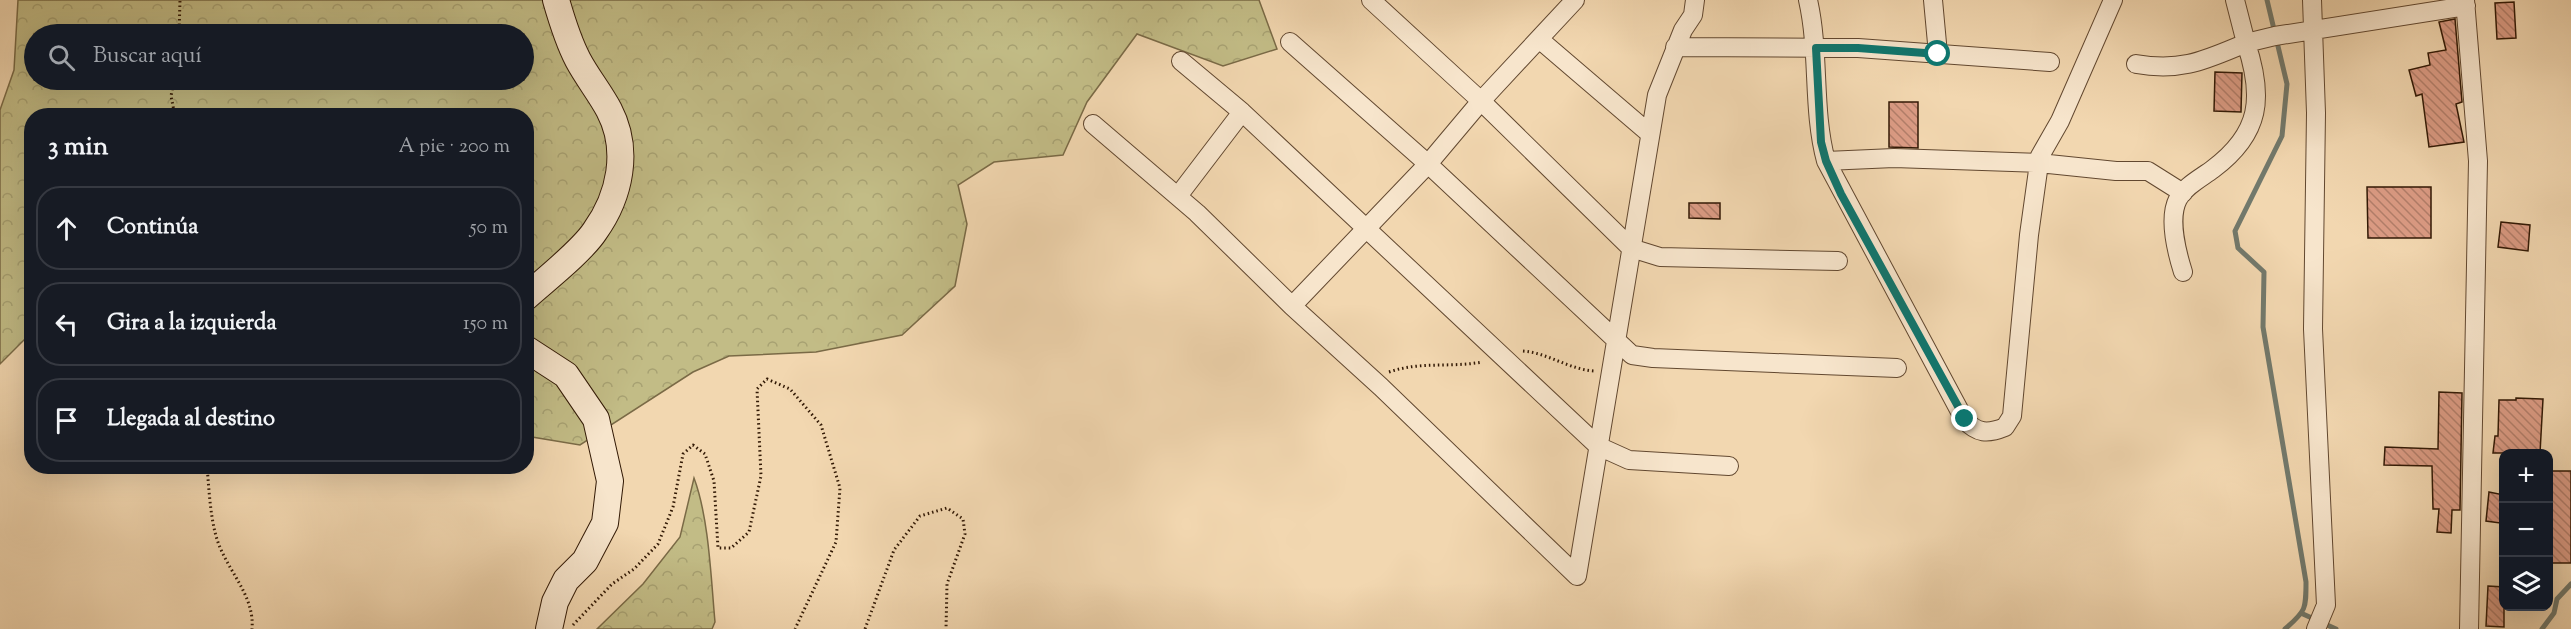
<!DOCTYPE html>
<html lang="es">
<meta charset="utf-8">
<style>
body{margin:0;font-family:"Sorts Mill Goudy",serif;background:#242831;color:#f1f3f6}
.controls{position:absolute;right:18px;bottom:18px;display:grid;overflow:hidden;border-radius:12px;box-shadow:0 6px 24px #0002}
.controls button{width:54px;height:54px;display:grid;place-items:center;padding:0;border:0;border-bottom:2px solid #363941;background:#171b24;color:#f1f3f6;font:30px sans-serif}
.stop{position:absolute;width:18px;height:18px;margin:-14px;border:4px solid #0f766e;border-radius:50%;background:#fff}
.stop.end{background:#0f766e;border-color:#fff;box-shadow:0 2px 6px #0008}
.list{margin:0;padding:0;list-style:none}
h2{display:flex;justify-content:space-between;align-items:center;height:78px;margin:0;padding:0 24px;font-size:26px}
h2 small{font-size:20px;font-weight:400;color:#9ea1a6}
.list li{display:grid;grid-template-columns:39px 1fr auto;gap:18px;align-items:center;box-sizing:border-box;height:84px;margin:0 12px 12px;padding:0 12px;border:2px solid #363941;border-radius:24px}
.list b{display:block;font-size:22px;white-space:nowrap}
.list em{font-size:20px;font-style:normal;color:#9ea1a6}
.icon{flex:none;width:33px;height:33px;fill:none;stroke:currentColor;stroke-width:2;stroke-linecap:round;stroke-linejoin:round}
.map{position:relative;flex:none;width:2571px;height:629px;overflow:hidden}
.search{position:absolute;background:#171b24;box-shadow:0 6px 24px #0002;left:24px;top:24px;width:510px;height:66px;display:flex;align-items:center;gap:15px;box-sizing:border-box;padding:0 21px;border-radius:33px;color:#9ea1a6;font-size:22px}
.panel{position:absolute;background:#171b24;box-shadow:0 6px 24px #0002;left:24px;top:108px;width:510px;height:366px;border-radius:24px}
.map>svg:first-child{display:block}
</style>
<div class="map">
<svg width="2571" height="629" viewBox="0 0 2571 629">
<defs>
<pattern id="forest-crowns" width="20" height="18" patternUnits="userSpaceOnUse" patternTransform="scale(1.5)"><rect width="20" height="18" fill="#c2bc86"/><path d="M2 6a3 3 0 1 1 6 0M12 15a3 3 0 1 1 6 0" fill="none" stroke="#a7a172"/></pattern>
<pattern id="building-back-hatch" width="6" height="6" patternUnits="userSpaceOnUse" patternTransform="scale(1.5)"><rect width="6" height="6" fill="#db9b84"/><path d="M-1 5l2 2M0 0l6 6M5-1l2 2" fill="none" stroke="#b27e6a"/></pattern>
</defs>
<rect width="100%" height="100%" fill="#f2d7b0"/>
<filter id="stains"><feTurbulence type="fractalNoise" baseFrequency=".00333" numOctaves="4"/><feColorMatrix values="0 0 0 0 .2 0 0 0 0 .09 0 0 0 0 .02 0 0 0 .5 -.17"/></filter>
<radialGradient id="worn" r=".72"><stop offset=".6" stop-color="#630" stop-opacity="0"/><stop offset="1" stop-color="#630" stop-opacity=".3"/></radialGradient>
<!-- forest -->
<path fill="url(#forest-crowns)" stroke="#7a6a46" stroke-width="1.5" fill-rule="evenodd" d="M 18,0 L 1259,0 L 1277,49 L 1223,66 L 1137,34 L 1087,102 L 1063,155 L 994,162 L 958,185 L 967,224 L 955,286 L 902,335 L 816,352 L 729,356 L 693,372 L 580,445 L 532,437 L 527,433 L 526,116 L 32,116 L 31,333 L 0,364 L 0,110 L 14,70 ZM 34,34 L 524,34 L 524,80 L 34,80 Z
M 694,478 C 709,518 711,579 715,622 L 712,629 L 597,629 L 643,584 L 680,537 Z"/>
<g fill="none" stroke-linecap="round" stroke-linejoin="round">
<!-- stream -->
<path stroke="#72796c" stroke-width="5" d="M 2267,0 L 2287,84 L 2282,136 L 2235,231 L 2238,248 L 2264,272 L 2263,327 L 2306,582 C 2306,609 2306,611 2285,629
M 2303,614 L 2336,629
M 2542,629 L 2554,613 L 2557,599 L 2571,584"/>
</g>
<!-- building -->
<path fill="url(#building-back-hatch)" stroke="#321905" stroke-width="1.5" d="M 2514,2 L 2516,38 L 2497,39 L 2495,3 Z
M 2455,19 L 2462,102 L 2456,104 L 2464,142 L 2429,147 L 2422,94 L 2416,96 L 2409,70 L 2430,65 L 2428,53 L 2446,50 L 2439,22 Z
M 2215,72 L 2242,73 L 2241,112 L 2214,111 Z
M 1889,102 L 1918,102 L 1918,148 L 1889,147 Z
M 2367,187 L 2431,187 L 2431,238 L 2368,238 Z
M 1689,203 L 1720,203 L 1720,219 L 1689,218 Z
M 2501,222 L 2530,225 L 2528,251 L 2498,247 Z
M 2439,392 L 2462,393 L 2460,510 L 2452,510 L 2451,533 L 2437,532 L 2439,509 L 2433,509 L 2432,466 L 2384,465 L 2385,447 L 2438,449 Z
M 2516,398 L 2543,399 L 2540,453 L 2493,453 L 2495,436 L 2498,436 L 2499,400 L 2516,400 Z
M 2548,471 L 2571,471 L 2571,563 L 2548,563 Z
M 2489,492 L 2504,495 L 2500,523 L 2486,521 Z
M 2488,586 L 2504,587 L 2504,627 L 2486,626 Z"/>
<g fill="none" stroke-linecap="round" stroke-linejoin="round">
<!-- street casing -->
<g stroke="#624830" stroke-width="20">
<path id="street" d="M 1371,0 L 1481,101 L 1631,248 L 1660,257 L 1838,261
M 1808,0 C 1820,53 1812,109 1826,161 L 1964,419 C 1977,434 1988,434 2005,427 L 2012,416 L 2029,235 L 2040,156 L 2060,121 L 2113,0
M 1933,0 L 1938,54
M 2235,0 L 2246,43 L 2275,36 L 2466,6
M 2312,0 L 2316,113 L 2313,329 L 2326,605 L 2316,629
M 2465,0 L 2478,161 L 2469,629
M 1539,39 L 1650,134
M 1290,42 L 1428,164 L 1632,355 L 1653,358 L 1897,368
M 1675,47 L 1858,48 L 2050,62
M 1181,61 L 1242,112
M 2136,64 C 2182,72 2205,60 2246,43 C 2264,97 2261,133 2213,169 C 2201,178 2185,186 2178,199 C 2168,218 2177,253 2183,272
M 1093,124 L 1197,213 L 1292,306 L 1428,164 L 1481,101 L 1575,0
M 1826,161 L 1894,158 L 2039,163 L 2116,171 L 2148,171 L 2183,193
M 1178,196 L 1242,112 L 1598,446 L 1629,460 L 1729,466
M 1292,306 L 1381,387 L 1577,576
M 1577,576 L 1657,95 L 1683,30 L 1693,15 L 1695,0"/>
</g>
<!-- secondary casing -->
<g stroke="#321905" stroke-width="28">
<path id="secondary" d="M 526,297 C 545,280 582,251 595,231 C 620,196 630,150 609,110 C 600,93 587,77 578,60 C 568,41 562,21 556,0
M 526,349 L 566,375 L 596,419 L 610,481 L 605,523 L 585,561 L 566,580 L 555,602 L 549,629"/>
</g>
<!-- path -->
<path stroke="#321905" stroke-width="3" stroke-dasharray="1.5 3" stroke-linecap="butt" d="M 179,34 L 180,0
M 174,80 L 171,96 L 175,116
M 1523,351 C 1548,353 1568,369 1594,371
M 1389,372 C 1421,361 1450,368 1482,362
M 207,466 C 209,489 210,514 216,536 C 225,569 255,594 252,629
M 573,625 L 612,584 L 634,569 L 658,544 L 673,507 L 683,454 L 693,445 L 705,454 L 714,481 L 718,548 L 731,548 L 749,532 L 761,476 L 757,389 L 767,379 L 790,389 L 821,425 L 840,488 L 836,542 L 795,629
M 865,629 L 894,550 L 920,516 L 947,508 L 963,519 L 965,534 L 947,584 L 946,629"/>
<!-- street -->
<use href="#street" stroke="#f7e5cc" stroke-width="18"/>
<!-- secondary -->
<use href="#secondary" stroke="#f7e5cc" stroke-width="26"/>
</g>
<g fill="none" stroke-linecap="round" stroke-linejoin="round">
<!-- route -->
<path stroke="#0f766e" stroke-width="8" d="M 1938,54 L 1858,48 L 1816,48 L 1821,142 L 1826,161 L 1841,194 L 1965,419"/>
</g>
<rect width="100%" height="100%" filter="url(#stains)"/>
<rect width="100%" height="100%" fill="url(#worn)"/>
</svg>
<div class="controls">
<button>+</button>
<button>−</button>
<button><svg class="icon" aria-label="layers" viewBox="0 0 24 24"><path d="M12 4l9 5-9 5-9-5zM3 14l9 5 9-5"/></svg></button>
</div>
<div class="stop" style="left:1938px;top:54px"></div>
<div class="stop end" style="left:1965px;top:419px"></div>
<div class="search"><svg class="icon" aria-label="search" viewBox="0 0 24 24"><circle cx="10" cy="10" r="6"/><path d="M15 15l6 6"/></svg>Buscar aquí</div>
<section class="panel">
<h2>3 min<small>A pie · 200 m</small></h2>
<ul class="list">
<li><svg class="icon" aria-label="ahead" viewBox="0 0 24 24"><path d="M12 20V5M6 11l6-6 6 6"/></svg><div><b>Continúa</b></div><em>50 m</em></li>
<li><svg class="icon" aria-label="left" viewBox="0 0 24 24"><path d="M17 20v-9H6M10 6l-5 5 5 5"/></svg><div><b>Gira a la izquierda</b></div><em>150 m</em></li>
<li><svg class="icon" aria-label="arrive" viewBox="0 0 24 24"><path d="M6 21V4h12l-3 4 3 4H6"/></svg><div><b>Llegada al destino</b></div></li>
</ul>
</section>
</div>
